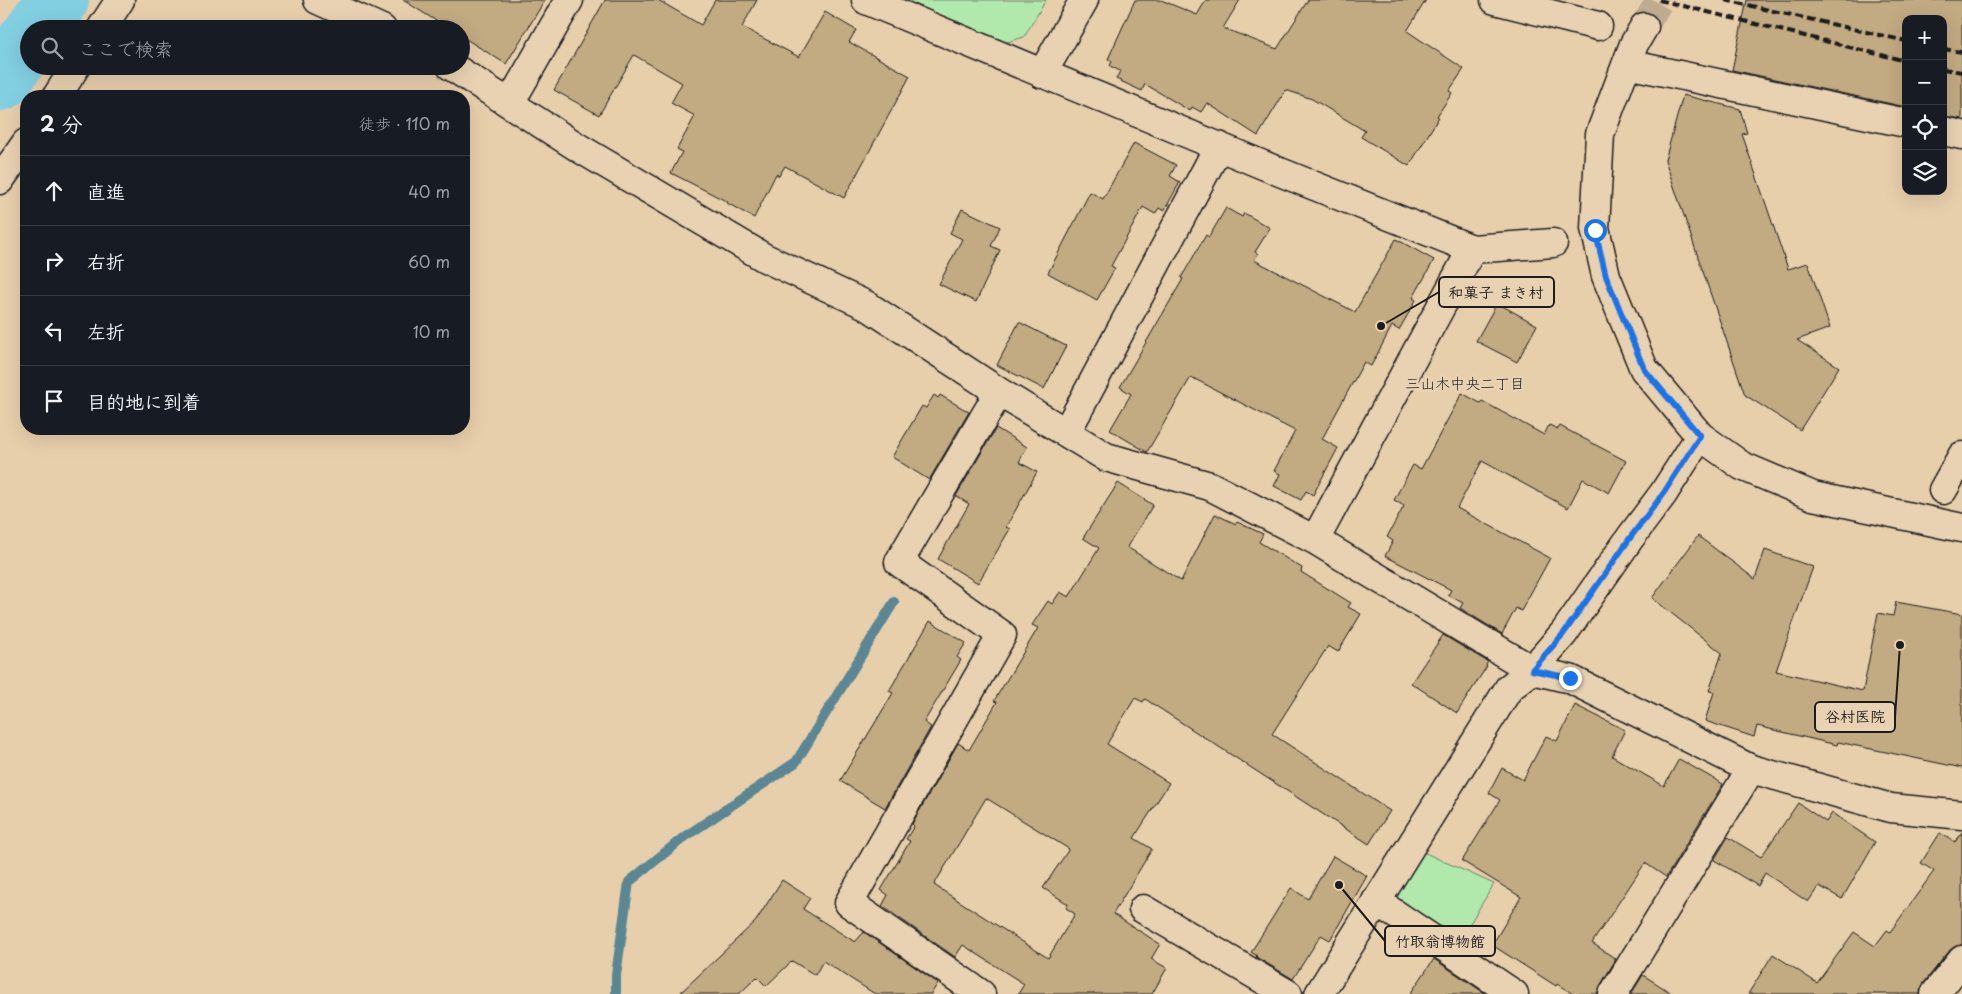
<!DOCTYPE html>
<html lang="ja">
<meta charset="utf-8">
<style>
body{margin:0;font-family:"Playpen Sans","Klee One",sans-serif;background:#20242c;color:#f1f3f6}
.controls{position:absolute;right:15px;top:15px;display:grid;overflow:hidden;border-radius:10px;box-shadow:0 5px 20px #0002}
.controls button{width:45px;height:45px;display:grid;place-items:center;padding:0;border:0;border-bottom:1px solid #363941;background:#171b24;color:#f1f3f6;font:25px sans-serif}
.stop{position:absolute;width:15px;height:15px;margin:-11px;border:4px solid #1a73e8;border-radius:50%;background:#fff}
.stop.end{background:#1a73e8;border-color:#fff;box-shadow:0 1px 5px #0008}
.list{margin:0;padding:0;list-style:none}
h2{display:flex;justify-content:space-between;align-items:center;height:65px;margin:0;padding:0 20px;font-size:21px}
h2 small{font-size:16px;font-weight:400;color:#9ea1a6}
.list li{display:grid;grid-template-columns:32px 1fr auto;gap:15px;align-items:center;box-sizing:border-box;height:70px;padding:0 20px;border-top:1px solid #363941}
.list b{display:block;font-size:19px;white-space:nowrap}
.list em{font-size:16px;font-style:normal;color:#9ea1a6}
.icon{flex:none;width:28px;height:28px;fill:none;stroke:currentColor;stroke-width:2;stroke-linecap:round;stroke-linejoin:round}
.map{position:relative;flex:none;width:1962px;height:994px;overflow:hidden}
.search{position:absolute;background:#171b24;box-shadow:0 5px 20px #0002;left:20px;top:20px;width:450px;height:55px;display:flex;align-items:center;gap:12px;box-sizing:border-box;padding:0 18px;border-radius:28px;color:#9ea1a6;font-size:19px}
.panel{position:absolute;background:#171b24;box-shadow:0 5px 20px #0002;left:20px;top:90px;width:450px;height:345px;border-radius:20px}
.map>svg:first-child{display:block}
</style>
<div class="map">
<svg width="1962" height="994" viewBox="0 0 1962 994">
<rect width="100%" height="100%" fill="#e8cfac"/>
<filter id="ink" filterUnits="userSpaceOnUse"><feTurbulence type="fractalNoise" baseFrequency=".02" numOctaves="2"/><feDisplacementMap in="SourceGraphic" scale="10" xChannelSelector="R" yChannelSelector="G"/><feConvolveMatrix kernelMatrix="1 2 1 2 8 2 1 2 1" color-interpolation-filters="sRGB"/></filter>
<g filter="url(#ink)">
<!-- green -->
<path fill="#b1e9ac" stroke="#668264" d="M 898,0 L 1046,0 L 1024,37 L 1004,43 Z
M 1423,852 L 1494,884 L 1458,943 L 1391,899 Z"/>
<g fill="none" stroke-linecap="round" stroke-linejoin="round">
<!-- stream -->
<path stroke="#5a8793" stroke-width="10" d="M 616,994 L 616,975 L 629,882 L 683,838 L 796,762 L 894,602"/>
<!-- river -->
<path stroke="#83cfe2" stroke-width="62" d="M 37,29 L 58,0
M 0,80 L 29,40"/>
</g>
<!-- building -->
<path fill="#c2aa82" stroke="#1c1c1c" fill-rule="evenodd" d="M 403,0 L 545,0 L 506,64 L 461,36 L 461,29 L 449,29 Z
M 605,0 L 658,0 L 701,25 L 715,0 L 757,0 L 742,27 L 799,57 L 825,12 L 856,30 L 849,42 L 910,76 L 844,198 L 785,166 L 779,176 L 776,174 L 754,218 L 727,203 L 728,202 L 671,173 L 682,152 L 677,149 L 695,116 L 671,103 L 682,83 L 634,55 L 599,115 L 554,90 Z
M 1135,0 L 1161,0 L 1197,15 L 1206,0 L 1240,0 L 1223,28 L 1277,49 L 1308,0 L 1426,0 L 1407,31 L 1464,69 L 1449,91 L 1452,93 L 1437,116 L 1439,117 L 1409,166 L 1361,137 L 1365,131 L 1312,99 L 1286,90 L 1258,136 L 1207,103 L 1201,112 L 1192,107 L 1190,111 L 1145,84 L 1142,91 L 1116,79 L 1120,71 L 1110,66 L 1112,61 L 1108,59 Z
M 1747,0 L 1962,0 L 1962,119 L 1943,116 L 1943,19 L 1906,19 L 1906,107 L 1732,70 Z
M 1683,95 L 1740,109 L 1747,133 L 1742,134 L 1788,269 L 1808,263 L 1830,328 L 1797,340 L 1839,367 L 1800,430 L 1745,395 L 1665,160 Z
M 1134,143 L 1176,165 L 1170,176 L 1180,182 L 1164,211 L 1159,208 L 1155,214 L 1143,207 L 1111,266 L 1115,268 L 1097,300 L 1048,273 L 1090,192 L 1103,199 Z
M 1226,208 L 1242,217 L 1244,213 L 1270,228 L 1255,252 L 1258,254 L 1254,260 L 1355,312 L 1396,239 L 1434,260 L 1413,298 L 1416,300 L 1399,330 L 1392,326 L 1371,366 L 1364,362 L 1322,439 L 1338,448 L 1313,495 L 1306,491 L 1301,500 L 1274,486 L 1280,474 L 1274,471 L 1295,431 L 1191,377 L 1147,452 L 1110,430 L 1131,394 L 1120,387 L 1183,279 L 1181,278 L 1206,235 L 1209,237 Z
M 962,209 L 1000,227 L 991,246 L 1000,250 L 976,302 L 939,284 L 962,239 L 950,233 Z
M 1497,303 L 1537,325 L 1517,362 L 1476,341 Z
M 1019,322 L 1066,346 L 1044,389 L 997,365 Z
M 1462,393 L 1480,403 L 1482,401 L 1544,435 L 1549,425 L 1558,429 L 1560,426 L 1626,461 L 1609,493 L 1583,479 L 1568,508 L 1482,461 L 1457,508 L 1550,558 L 1521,611 L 1516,608 L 1502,634 L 1460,608 L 1463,603 L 1448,595 L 1451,590 L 1385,556 L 1393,541 L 1387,537 L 1404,506 L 1394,500 L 1413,465 L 1421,469 Z
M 934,395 L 938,398 L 940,395 L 969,412 L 929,480 L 892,457 L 922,406 L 926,408 Z
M 996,428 L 1027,447 L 1019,462 L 1037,472 L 1006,527 L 1010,529 L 978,583 L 938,559 L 969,504 L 956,496 Z
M 1118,483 L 1153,505 L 1127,547 L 1181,581 L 1215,514 L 1236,524 L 1237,522 L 1263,534 L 1259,542 L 1302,568 L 1301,572 L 1351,603 L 1348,607 L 1361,614 L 1338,652 L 1328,646 L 1272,734 L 1390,811 L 1369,844 L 1145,699 L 1143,702 L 1135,698 L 1107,744 L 1169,783 L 1134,838 L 1152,849 L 1113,914 L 1160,944 L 1151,959 L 1167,968 L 1152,994 L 1018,994 L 1024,984 L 963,945 L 955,957 L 882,906 L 888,895 L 881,890 L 910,841 L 906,839 L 914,826 L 912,824 L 958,743 L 969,750 L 997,702 L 994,701 L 1038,628 L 1032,625 L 1048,601 L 1052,604 L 1060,592 L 1069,597 L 1099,548 L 1083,538 ZM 986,798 L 1069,849 L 1043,888 L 1068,904 L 1066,908 L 1075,914 L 1048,958 L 934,885 Z
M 1698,536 L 1755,579 L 1765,550 L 1813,567 L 1776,671 L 1863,691 L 1878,613 L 1893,616 L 1896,602 L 1962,614 L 1962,768 L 1838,742 L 1837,745 L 1757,726 L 1754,737 L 1705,721 L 1714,692 L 1709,691 L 1722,653 L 1652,598 Z
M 930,621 L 966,643 L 957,657 L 961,660 L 924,722 L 931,727 L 885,808 L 840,781 L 893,693 L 889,691 Z
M 1443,635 L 1488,662 L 1486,665 L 1487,666 L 1457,713 L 1411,683 Z
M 1575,705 L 1625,730 L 1612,756 L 1664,786 L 1679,759 L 1723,784 L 1666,877 L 1645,863 L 1592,943 L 1616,959 L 1600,986 L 1597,994 L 1573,994 L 1557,984 L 1556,986 L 1492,945 L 1521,897 L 1462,861 L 1500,800 L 1489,793 L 1502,768 L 1523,780 L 1546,736 L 1557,741 Z
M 1798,803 L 1826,822 L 1832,813 L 1875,842 L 1842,899 L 1819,886 L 1808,902 L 1765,873 L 1758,886 L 1714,860 L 1728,837 L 1761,857 Z
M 1962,832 L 1962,945 L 1956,946 L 1950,950 L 1923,984 L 1920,994 L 1748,994 L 1773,954 L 1817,983 L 1854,932 L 1875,946 L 1887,930 L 1890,932 L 1934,871 L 1921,863 L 1940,833 L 1955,842 Z
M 1333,856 L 1367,876 L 1330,940 L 1321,935 L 1293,979 L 1256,957 L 1257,956 L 1251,952 L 1291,888 L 1308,899 Z
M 782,880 L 810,898 L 803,909 L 855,942 L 864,932 L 938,983 L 931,994 L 875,994 L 823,961 L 815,975 L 792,961 L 766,986 L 757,977 L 739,994 L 679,994 L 756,921 Z
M 1434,959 L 1486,994 L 1410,994 Z
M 1643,975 L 1673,994 L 1631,994 Z"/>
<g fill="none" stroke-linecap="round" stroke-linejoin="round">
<!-- minor-tunnel -->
<path stroke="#bfab8f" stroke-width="28" stroke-dasharray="28 14" stroke-linecap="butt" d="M 1644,27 L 1660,0"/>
<!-- minor casing -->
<g stroke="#1c1c1c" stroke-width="31">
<path id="minor" d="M 318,0 L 382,29
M 866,0 L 1280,172 L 1472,249 L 1553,243
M 1495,0 L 1598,26
M 1644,27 L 1634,44 L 1600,134 L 1595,228 L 1606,276 L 1644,369 L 1700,436 L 1742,466 L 1813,496 L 1962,528
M 101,29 L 120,0
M 1627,64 L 1906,123
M 451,66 L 579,148 L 765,258 L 866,305 L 999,392 L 1106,457 L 1210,486 L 1315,540
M 1042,74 L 1084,0
M 57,96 L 76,66
M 510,103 L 569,0
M 1943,131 L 1962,135
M 0,180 L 26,143
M 1472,249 L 1315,540 L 1532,670 L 1570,679 L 1751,769 L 1891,808 L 1962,815
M 1066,433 L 1219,146
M 1943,490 L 1962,456
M 1376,901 L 1514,994
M 1143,909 L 1288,994
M 981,994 L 849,903 L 1002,635 L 899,562 L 999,392
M 1319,994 L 1509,688 L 1532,670 L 1564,633 L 1630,538 L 1663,494 L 1700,436
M 1613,994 L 1751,769
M 1935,994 L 1962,960"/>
</g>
<!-- minor -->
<use href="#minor" stroke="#e9d2b2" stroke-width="28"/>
<!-- rail -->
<path stroke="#1c1c1c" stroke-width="4" stroke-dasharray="8 4" stroke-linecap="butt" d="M 1659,0 L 1906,61
M 1725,0 L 1906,41
M 1943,49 L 1962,52
M 1943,69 L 1962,72"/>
</g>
</g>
<g fill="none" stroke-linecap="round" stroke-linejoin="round" filter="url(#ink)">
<!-- route -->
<path stroke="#1a73e8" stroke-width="6" d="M 1570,678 L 1532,670 L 1564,633 L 1630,538 L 1663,494 L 1700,436 L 1644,369 L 1606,276 L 1595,230"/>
</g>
<g text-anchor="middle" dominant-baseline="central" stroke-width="5" stroke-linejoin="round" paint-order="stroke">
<!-- neighbourhood labels -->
<g font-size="15" fill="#1c1c1c" stroke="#e9d2b2">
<text x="1465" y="382">三山木中央二丁目</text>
</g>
</g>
<!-- callouts -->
<path fill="none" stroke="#1c1c1c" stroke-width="2" d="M1381 326L1439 292M1900 645L1895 717M1339 885L1385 941"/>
<g fill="#1c1c1c" stroke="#e9d2b2" stroke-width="2">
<circle cx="1381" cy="326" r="5"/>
<circle cx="1900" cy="645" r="5"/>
<circle cx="1339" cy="885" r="5"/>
</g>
<g fill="#e9d2b2" stroke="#1c1c1c" stroke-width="2">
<rect x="1439" y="277" width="115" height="30" rx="5"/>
<rect x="1815" y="702" width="80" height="30" rx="5"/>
<rect x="1385" y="926" width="110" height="30" rx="5"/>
</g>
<g font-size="15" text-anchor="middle" font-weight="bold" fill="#1c1c1c">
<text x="1496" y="298">和菓子 まき村</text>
<text x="1855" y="722">谷村医院</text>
<text x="1440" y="947">竹取翁博物館</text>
</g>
</svg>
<div class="controls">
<button>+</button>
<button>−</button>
<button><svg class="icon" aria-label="locate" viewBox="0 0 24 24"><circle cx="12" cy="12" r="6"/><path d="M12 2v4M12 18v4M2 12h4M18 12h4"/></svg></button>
<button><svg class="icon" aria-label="layers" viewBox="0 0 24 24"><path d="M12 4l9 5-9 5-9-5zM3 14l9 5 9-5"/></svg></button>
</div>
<div class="stop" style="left:1595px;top:230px"></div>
<div class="stop end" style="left:1570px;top:678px"></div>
<div class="search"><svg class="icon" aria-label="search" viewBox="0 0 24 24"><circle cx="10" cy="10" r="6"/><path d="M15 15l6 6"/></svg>ここで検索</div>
<section class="panel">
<h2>2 分<small>徒歩 · 110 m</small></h2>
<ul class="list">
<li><svg class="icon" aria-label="ahead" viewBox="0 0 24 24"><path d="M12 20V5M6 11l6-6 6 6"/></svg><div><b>直進</b></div><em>40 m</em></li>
<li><svg class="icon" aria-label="right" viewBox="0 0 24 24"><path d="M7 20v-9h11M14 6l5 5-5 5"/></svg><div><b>右折</b></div><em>60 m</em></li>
<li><svg class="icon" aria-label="left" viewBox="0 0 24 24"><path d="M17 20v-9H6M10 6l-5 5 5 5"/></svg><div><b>左折</b></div><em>10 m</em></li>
<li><svg class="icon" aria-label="arrive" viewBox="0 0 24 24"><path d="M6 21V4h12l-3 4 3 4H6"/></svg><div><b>目的地に到着</b></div></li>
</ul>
</section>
</div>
